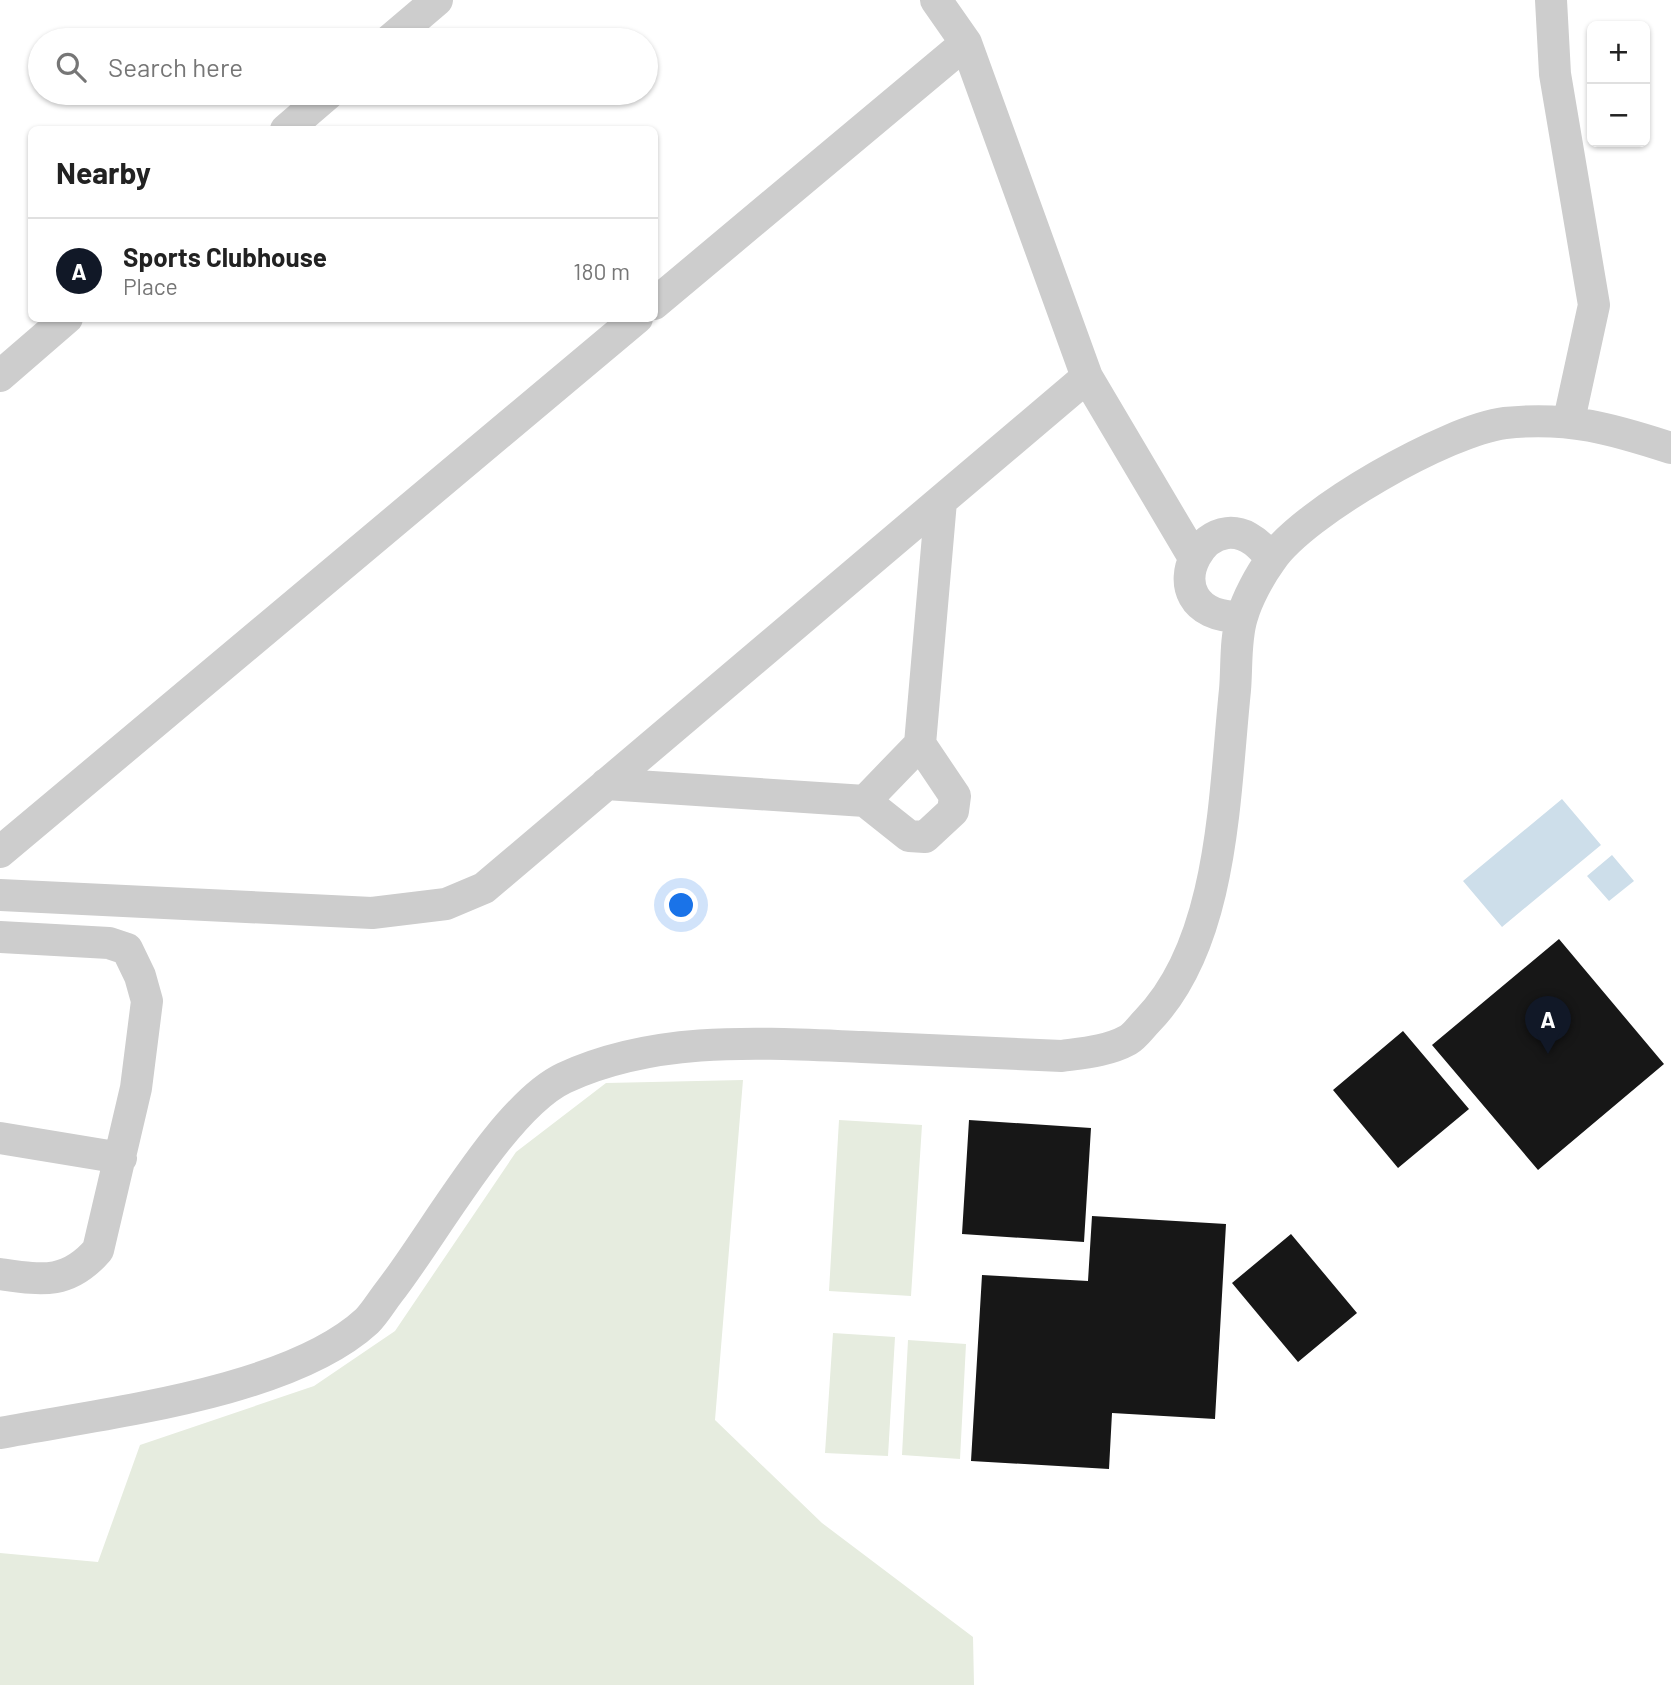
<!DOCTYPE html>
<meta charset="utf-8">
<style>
body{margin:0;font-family:Barlow,sans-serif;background:#f2f2f2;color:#222}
.controls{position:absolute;right:21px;top:21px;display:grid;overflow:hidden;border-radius:10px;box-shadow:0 2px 5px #0004}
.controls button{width:63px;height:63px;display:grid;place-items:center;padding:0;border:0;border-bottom:2px solid #e0e0e0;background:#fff;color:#222;font:35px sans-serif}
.you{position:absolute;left:682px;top:906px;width:24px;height:24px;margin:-18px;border:5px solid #fff;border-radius:50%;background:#1a73e8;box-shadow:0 0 0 10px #1a73e833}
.badge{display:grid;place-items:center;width:46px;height:46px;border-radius:50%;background:#111827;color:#fff;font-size:23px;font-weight:700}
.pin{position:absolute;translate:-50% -58px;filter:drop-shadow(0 2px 4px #0008)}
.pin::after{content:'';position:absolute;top:37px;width:24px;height:21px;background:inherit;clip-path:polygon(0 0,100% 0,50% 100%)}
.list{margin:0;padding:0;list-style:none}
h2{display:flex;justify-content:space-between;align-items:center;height:91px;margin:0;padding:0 28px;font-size:30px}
h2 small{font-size:23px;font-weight:400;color:#767676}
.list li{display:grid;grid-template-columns:46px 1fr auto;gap:21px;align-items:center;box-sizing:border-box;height:105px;padding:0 28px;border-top:2px solid #e0e0e0}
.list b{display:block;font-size:26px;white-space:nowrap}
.list p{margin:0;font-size:23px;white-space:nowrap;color:#767676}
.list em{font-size:23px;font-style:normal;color:#767676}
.icon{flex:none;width:38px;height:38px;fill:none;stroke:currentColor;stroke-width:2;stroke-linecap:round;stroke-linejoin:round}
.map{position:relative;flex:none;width:1671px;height:1685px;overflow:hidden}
.search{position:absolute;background:#fff;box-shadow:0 2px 5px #0004;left:28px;top:28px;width:630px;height:77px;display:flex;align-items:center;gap:18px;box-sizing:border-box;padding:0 24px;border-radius:38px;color:#767676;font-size:26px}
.panel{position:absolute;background:#fff;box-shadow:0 2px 5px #0004;left:28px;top:126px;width:630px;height:196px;border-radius:10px}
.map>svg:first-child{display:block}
</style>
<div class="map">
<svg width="1671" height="1685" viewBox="0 0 1671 1685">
<rect width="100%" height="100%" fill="#fff"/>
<!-- green -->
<path fill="#e6ecdf" d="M 743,1080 L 715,1420 L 822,1523 L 973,1637 L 974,1685 L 0,1685 L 0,1553 L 98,1562 L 140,1445 L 314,1386 L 395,1331 L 516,1152 L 606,1083 Z
M 839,1120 L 922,1125 L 911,1296 L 829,1291 Z
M 833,1333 L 895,1337 L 888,1456 L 825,1453 Z
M 908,1340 L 966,1344 L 960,1459 L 902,1455 Z"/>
<!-- water -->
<path fill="#cddeea" d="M 1562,799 L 1601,845 L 1502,927 L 1463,881 Z
M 1612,855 L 1634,881 L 1609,901 L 1587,876 Z"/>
<!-- building -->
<path fill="#171717" d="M 1559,939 L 1664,1064 L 1538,1170 L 1432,1045 Z
M 1403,1031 L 1469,1109 L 1398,1168 L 1333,1090 Z
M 969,1120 L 1091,1128 L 1084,1242 L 962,1234 Z
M 1092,1216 L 1226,1224 L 1215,1419 L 1112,1413 L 1109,1469 L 971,1461 L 982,1275 L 1088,1281 Z
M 1291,1234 L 1357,1313 L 1298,1362 L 1232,1283 Z"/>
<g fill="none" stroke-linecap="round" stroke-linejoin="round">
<!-- minor -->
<path stroke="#cdcdcd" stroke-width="32" d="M 936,0 L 966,43 L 1087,377 L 1193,556
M 1551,0 L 1555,74 L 1594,305 L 1569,420
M 390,40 L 437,0
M 286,130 L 329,93
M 654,304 L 966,43
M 0,376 L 67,318
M 1241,617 C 1138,617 1212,476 1271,559
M 920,744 L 955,796 L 953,811 L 925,837 L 909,836 L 865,801 L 920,744 L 941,501
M 606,784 L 865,801
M 0,852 L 637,318
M 0,895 L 372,913 L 446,904 L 484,888 L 1087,377
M 0,937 L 109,943 L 127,949 L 140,976 L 147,1001 L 136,1088 L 98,1250 C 68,1285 42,1280 0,1274
M 0,1138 L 121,1158
M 0,1433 C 104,1413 289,1393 367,1321 C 375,1313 382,1301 389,1292 C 433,1236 503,1107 564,1078 C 657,1035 762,1043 862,1047 C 928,1050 995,1053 1062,1056 C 1084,1053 1108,1051 1128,1040 C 1135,1036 1141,1027 1147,1021 C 1224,942 1224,795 1235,690 C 1237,667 1235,639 1242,617 C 1247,599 1260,575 1271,560 C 1303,512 1448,430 1505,423 C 1569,416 1612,429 1671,448"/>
</g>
</svg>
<div class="controls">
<button>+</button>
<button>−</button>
</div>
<div class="you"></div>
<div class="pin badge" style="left:1548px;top:1054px">A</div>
<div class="search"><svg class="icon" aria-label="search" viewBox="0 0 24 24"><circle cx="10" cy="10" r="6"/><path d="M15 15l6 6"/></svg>Search here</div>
<section class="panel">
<h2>Nearby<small></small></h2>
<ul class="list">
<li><span class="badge">A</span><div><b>Sports Clubhouse</b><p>Place</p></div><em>180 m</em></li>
</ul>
</section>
</div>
